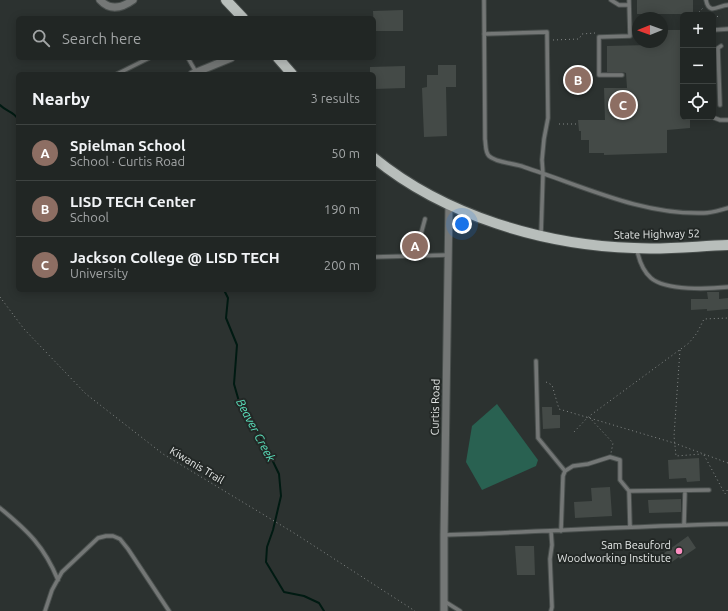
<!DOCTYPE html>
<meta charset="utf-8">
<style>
body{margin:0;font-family:Ubuntu,sans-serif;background:#2d3231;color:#f1f3f6}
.controls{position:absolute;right:12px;top:12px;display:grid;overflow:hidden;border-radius:6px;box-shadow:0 2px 10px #0003}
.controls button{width:36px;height:36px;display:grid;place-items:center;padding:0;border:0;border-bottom:1px solid #3e4341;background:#212624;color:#f1f3f6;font:20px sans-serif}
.compass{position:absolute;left:632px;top:12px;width:36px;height:36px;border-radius:50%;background:#212624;box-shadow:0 2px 10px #0003;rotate:269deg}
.you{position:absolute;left:462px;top:224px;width:14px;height:14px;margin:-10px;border:3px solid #fff;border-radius:50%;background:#1a73e8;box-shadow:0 0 0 6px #1a73e833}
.badge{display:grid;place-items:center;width:26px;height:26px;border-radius:50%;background:#8bbbb9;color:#fff;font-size:13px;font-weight:700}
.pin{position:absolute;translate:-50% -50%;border:2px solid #fff;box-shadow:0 1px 4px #0006}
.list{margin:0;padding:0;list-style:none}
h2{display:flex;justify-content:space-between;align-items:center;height:52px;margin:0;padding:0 16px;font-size:17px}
h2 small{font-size:13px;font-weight:400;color:#a2a5a6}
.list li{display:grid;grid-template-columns:26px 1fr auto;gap:12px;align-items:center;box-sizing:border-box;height:56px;padding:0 16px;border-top:1px solid #3e4341}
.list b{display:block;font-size:15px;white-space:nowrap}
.list p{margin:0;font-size:13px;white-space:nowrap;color:#a2a5a6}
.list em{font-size:13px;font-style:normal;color:#a2a5a6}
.icon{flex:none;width:22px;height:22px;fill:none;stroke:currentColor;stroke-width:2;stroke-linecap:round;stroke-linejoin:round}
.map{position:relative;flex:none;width:728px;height:611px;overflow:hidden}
.search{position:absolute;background:#212624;box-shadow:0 2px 10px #0003;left:16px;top:16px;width:360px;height:44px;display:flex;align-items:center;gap:10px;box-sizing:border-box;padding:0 14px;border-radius:6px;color:#a2a5a6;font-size:15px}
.panel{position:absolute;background:#212624;box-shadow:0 2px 10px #0003;left:16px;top:72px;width:360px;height:220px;border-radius:6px}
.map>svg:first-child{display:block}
</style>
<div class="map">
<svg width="728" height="611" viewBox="0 0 728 611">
<rect width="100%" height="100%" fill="#2c3230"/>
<!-- green -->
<path fill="#296151" d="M 497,404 L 538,460 L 536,466 L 482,490 L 466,462 L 472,426 Z"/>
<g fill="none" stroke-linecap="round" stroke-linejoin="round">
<!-- stream -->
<path stroke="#001a12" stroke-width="2" d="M 0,105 C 7,112 13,111 18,119
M 224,290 L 228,298 L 226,318 L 237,345 L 234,384 L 240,405 L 265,445 L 279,474 L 281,496 L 273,530 L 267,547 L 266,562 L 284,592 L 304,596 L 319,603 L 324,611"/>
</g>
<!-- building -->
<path fill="#444a47" d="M 637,0 L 693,0 L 693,14 L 637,14 Z
M 403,10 L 403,31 L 374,31 L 373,11 Z
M 662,30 L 683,30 L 683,117 L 690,117 L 690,128 L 667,130 L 667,153 L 604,155 L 604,153 L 589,153 L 589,140 L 581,140 L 581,131 L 579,131 L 578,120 L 605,120 L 604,88 L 627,88 L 626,73 L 622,72 L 607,72 L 607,46 L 649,45 L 649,42 L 662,42 Z
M 438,65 L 456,65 L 456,87 L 446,87 L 447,136 L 424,137 L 422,88 L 427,87 L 427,75 L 438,75 Z
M 405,66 L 405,88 L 374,89 L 374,74 L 370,74 L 370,67 Z
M 707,292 L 719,292 L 719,299 L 728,298 L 728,309 L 707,311 L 707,309 L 691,310 L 691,299 L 708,299 Z
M 542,407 L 552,407 L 552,415 L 560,415 L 560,428 L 543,429 Z
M 699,458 L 700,481 L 687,482 L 686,478 L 669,479 L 668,460 Z
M 610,487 L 612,516 L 575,518 L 574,502 L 592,501 L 591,488 Z
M 681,499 L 681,512 L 649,513 L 648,500 Z
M 688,536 L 696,548 L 680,559 L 679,557 L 669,564 L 663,554 Z
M 515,546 L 534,546 L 535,575 L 517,575 Z"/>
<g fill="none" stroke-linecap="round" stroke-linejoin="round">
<!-- lane casing -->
<g stroke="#494f4d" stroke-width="5.5">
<path id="lane" d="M 484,0 L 485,139 C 486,145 485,152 489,156 C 496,163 515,163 524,167 C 583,186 641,215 704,213 C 712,213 720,210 728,208
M 611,0 L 619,5 L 629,5
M 706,0 C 709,16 719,5 728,5
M 713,30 L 728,29
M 484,34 L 547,32 L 548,118 L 544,139 L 542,160 L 543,174 L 541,235
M 188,58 L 196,72
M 117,74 L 149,58
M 622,75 L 599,75 L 599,37 L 630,36 L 629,0
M 720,105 L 718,48 L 721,46
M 712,117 L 720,120 L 728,120
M 637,250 C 639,260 643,271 651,278 C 666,291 709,289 728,287
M 415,256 L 425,219
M 374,257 L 448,255
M 536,361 L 538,438 L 565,471
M 629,491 L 709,490
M 0,508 C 28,531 44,546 58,580
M 684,525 L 685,491
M 561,531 L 563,476 L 565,471 L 573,466 L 588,464 L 610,457 L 620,460 L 620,480 L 629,491 L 630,526
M 444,535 C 539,532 633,526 728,524
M 444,601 L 460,611
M 45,611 L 52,590 L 62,572 L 98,538 L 106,536 L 113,536 L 120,539 L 128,549 L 169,611
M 551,611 L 552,607 L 550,559 L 552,545 L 551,531"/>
</g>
<!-- street casing -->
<g stroke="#494f4d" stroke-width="9">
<path id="street" d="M 100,0 C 110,11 122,8 133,0
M 192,74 L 231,58
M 444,611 L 444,535 L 449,204"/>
</g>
<!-- primary casing -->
<g stroke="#494f4d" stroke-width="12">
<path id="primary" d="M 226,0 L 243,18
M 278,58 L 292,74
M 374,158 C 445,216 544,245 634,248 C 665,250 697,246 728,245"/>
</g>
<!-- path -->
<path stroke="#858988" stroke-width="1" stroke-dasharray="1 3" stroke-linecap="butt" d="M 696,15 L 703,8
M 713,17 L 721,16
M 553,40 L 579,39 L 582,34 L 595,33
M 559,124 L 576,124
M 0,297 L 24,329 L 86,394 L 163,454 L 294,533 L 415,611
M 680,350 L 674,436 L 676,456 L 702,454
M 546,382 L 552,385 L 559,409 L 674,443 L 728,463
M 589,417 L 613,443 L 611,453
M 574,432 L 588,417 L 689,343 L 697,333 L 704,319 L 728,318
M 704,455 L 725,494 L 728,489"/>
<!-- lane -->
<use href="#lane" stroke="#747776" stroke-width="3.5"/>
<!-- street -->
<use href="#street" stroke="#747776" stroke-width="7"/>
<!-- primary -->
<use href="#primary" stroke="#b8bebb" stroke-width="10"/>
</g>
<!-- markers -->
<circle fill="#fc8fc1" stroke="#232826" stroke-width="1.5" cx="679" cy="551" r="4"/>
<g text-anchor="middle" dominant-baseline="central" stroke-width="4" stroke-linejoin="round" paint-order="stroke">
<!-- street labels -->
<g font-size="11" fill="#e4e7e6" stroke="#232826">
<text transform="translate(657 234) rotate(-1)">State Highway 52</text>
<text transform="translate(435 407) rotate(-89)">Curtis Road</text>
<text transform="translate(197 465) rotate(31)">Kiwanis Trail</text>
</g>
<!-- poi labels -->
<g font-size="11" fill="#e4e7e6" stroke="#232826" text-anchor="end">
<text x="671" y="545">Sam Beauford<tspan x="671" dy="13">Woodworking Institute</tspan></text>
</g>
<!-- water labels -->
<g font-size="12" font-style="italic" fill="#5be0bc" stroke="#232826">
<text transform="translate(256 430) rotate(62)">Beaver Creek</text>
</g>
</g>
</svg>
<div class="controls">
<button>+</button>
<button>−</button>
<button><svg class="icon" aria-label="locate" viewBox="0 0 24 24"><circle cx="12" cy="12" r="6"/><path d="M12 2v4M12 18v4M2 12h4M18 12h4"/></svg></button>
</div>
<svg class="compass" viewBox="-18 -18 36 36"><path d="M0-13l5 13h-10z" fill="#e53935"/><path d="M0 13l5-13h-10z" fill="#a2a5a6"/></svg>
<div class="you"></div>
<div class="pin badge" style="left:415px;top:246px;background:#8d6e63">A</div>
<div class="pin badge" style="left:578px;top:80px;background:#8d6e63">B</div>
<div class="pin badge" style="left:623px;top:105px;background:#8d6e63">C</div>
<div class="search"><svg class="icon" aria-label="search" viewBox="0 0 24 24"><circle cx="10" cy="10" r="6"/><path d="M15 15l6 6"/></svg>Search here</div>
<section class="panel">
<h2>Nearby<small>3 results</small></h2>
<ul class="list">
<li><span class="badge" style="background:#8d6e63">A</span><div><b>Spielman School</b><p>School · Curtis Road</p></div><em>50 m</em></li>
<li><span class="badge" style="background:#8d6e63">B</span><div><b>LISD TECH Center</b><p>School</p></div><em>190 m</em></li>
<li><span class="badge" style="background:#8d6e63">C</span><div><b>Jackson College @ LISD TECH</b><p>University</p></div><em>200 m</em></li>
</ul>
</section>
</div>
